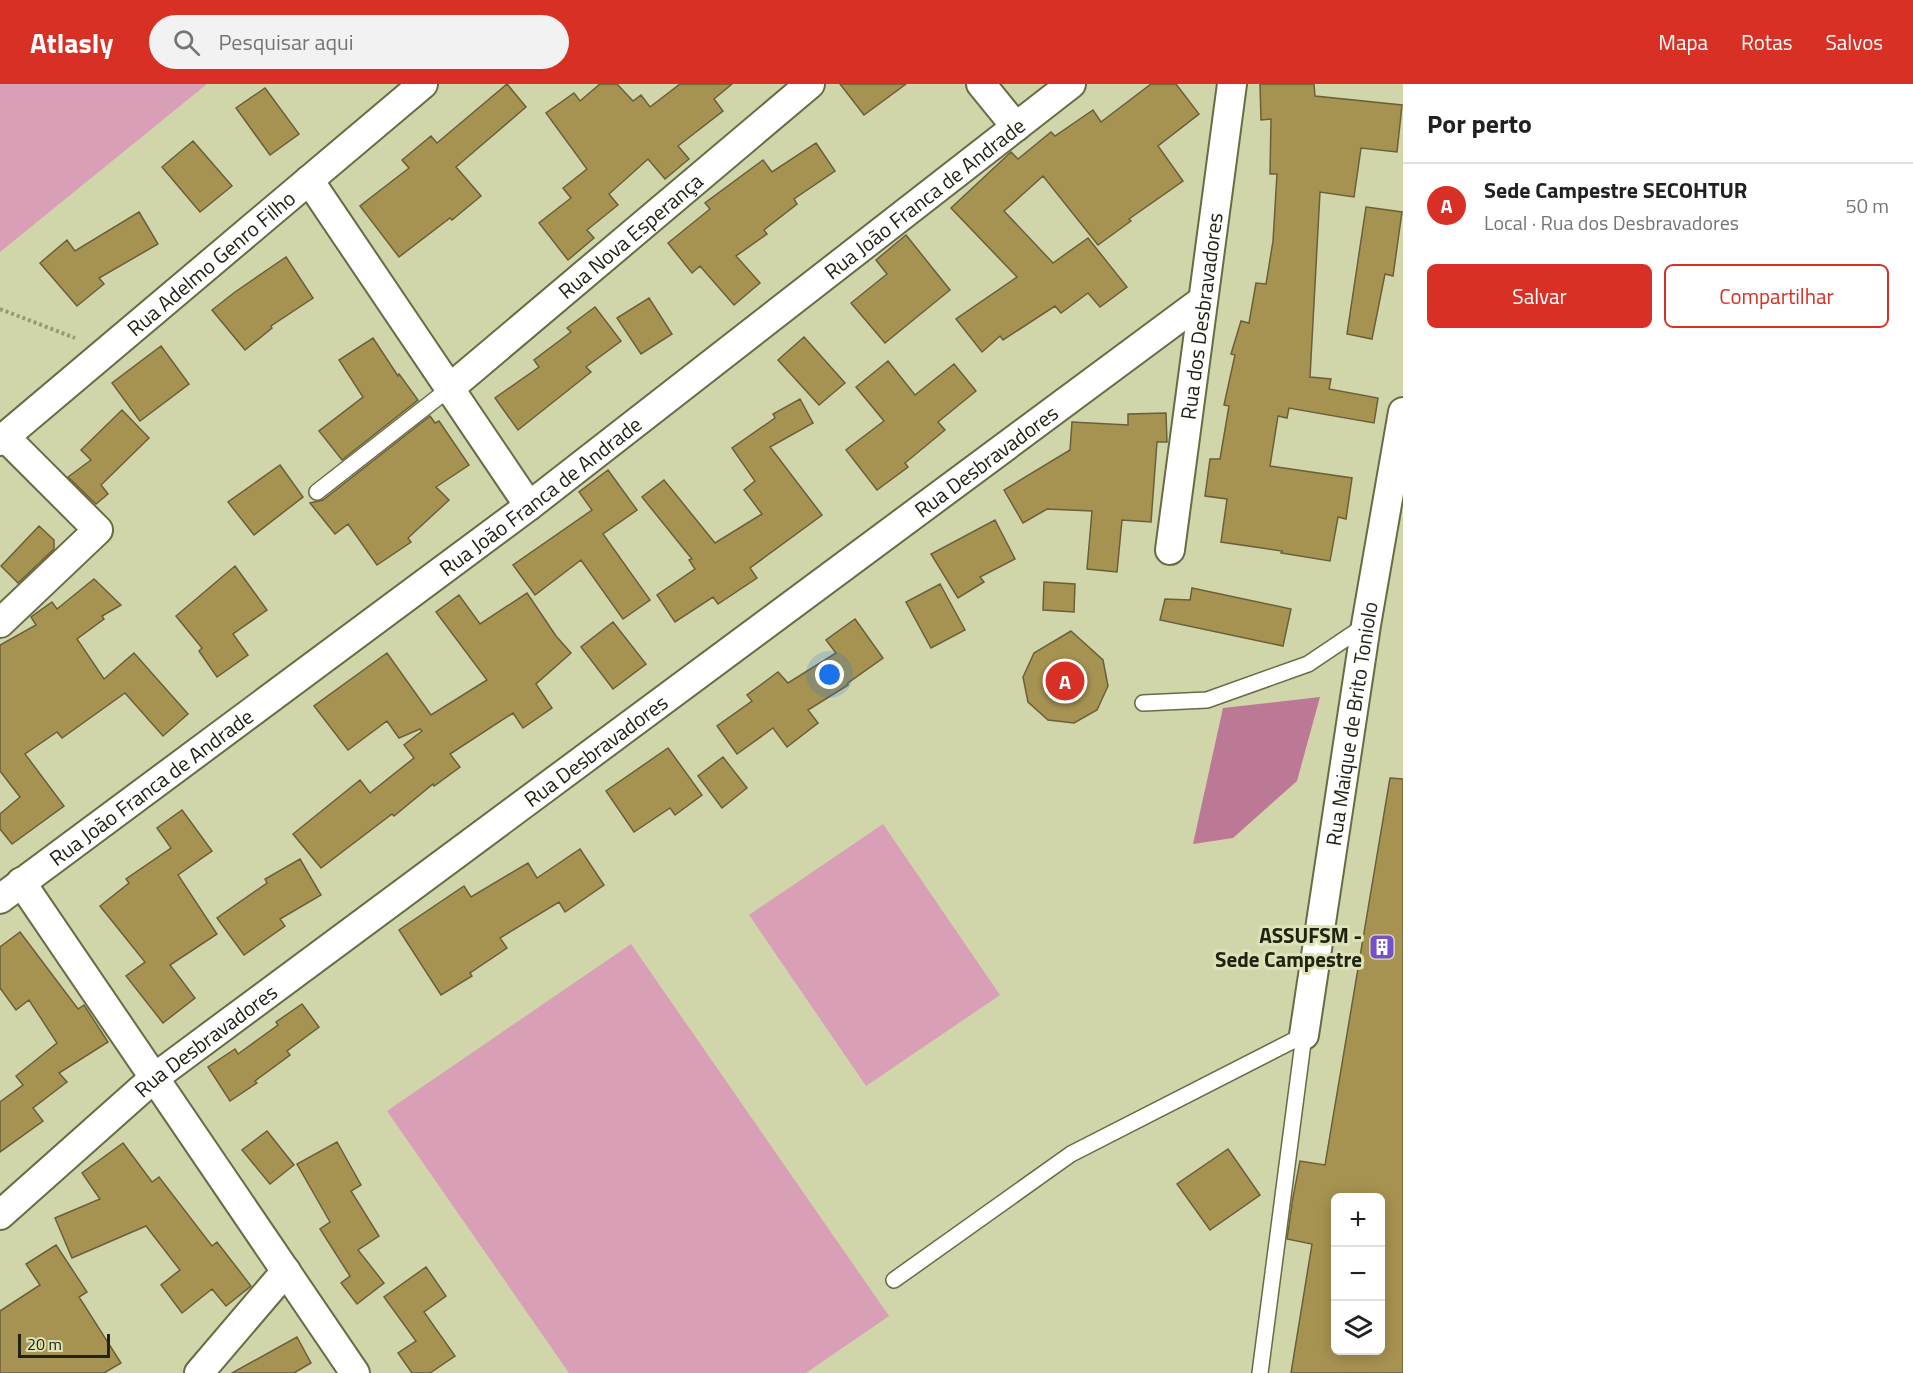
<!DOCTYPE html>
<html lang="pt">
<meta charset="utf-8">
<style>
body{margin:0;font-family:"Titillium Web",sans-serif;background:#f2f2f2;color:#202124}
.controls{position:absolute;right:18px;bottom:18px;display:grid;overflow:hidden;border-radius:9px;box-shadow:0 3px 15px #0003}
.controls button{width:54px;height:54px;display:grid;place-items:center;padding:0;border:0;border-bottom:2px solid #e0e0e0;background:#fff;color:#202124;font:30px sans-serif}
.scale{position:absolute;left:18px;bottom:15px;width:92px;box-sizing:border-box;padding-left:6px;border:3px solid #212312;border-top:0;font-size:16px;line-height:21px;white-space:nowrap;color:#212312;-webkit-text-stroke:4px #dde2b7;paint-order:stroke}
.you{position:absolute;left:830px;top:591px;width:21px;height:21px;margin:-15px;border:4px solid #fff;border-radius:50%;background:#1a73e8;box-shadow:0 0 0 9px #1a73e833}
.badge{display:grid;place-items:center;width:39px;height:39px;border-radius:50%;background:#d93025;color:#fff;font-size:20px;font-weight:700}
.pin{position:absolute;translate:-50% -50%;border:3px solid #fff;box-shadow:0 2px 6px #0006}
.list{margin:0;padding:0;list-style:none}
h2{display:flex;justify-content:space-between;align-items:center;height:78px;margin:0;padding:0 24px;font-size:26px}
h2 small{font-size:20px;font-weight:400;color:#757577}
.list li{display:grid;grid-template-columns:39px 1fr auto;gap:18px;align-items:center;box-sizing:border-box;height:84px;padding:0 24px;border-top:2px solid #e0e0e0}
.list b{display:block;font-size:22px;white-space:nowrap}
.list p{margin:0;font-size:20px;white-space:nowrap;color:#757577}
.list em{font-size:20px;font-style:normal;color:#757577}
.actions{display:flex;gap:12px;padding:18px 24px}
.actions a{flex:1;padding:14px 0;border:2px solid #d93025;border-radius:9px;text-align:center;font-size:21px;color:#d93025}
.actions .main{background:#d93025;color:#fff}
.icon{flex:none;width:33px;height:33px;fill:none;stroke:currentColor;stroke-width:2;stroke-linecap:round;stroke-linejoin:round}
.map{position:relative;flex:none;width:1403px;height:1289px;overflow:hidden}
header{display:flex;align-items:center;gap:36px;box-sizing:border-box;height:84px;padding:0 30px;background:#d93025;color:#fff}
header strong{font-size:28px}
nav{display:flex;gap:33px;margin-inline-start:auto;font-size:21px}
.search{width:420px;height:54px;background:#f2f2f2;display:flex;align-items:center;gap:15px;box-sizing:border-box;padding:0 21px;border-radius:33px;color:#757577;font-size:22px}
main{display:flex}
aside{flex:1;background:#fff}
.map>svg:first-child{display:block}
</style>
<header>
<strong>Atlasly</strong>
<div class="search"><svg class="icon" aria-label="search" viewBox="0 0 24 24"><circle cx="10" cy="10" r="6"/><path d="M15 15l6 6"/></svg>Pesquisar aqui</div>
<nav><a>Mapa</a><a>Rotas</a><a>Salvos</a></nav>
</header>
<main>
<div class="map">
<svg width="1403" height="1289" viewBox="0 0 1403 1289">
<rect width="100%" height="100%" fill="#d0d5aa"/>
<!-- green -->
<path fill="#d89fb6" d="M 0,0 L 207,0 L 0,168 Z
M 883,740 L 1000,911 L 866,1002 L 749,831 Z
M 631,860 L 889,1232 L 806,1289 L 569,1289 L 387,1027 Z"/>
<!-- forest -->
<path fill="#bb7995" d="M 1320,613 L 1297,697 L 1233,754 L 1193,760 L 1223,624 Z"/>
<!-- building -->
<path fill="#a79351" stroke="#6a5f39" stroke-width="1.5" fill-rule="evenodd" d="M 507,0 L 526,23 L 456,83 L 481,112 L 452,136 L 450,134 L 399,173 L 360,122 L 409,84 L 402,76 L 431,52 L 437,59 Z
M 600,0 L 617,0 L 633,17 L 641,11 L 650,23 L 680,0 L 732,0 L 714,15 L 723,27 L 678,62 L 689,75 L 665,95 L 648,75 L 609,110 L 618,121 L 587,146 L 594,154 L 568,176 L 539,139 L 571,114 L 563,104 L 587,85 L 546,29 L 574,9 L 580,17 Z
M 840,0 L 906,0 L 864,31 Z
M 1151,0 L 1176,0 L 1199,30 L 1158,62 L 1183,97 L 1129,135 L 1131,137 L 1098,161 L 1043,92 L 1004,127 L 1053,179 L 1088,154 L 1127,203 L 1100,223 L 1088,209 L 1061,229 L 1055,222 L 1003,256 L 1000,252 L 982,268 L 956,235 L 1017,193 L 951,124 L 1011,68 L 1018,75 L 1051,48 L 1055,52 L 1093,26 L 1101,38 Z
M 1260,0 L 1314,0 L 1315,12 L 1402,21 L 1397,68 L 1361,64 L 1354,113 L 1320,108 L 1310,293 L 1331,295 L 1329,305 L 1378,314 L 1374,339 L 1289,324 L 1287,334 L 1278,332 L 1270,382 L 1352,394 L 1346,435 L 1338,433 L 1330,477 L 1281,469 L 1282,467 L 1221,458 L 1227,415 L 1205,412 L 1210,375 L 1220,375 L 1229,322 L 1224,321 L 1235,271 L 1231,270 L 1241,237 L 1249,239 L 1256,199 L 1266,200 L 1273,157 L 1277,90 L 1270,90 L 1271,35 L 1261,36 Z
M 265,4 L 299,50 L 270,71 L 236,24 Z
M 193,57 L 232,102 L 200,128 L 162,83 Z
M 816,59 L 835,87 L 794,115 L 797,120 L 764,146 L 767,150 L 736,172 L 760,199 L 734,221 L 700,182 L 692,189 L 668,159 L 710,125 L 705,119 L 763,76 L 772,88 Z
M 1366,123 L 1402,128 L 1393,192 L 1385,190 L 1372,255 L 1347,250 Z
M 139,128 L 158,160 L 99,194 L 104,200 L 77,222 L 40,179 L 67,156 L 75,167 Z
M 906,151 L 950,206 L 885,259 L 851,219 L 887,190 L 876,176 Z
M 286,173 L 313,214 L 271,242 L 272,244 L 245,266 L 212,226 L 235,208 Z
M 649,214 L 672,250 L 641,270 L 617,234 Z
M 595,223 L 621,257 L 586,283 L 591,288 L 518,346 L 495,314 L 539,283 L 534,276 L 571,248 L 567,244 Z
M 804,253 L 845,299 L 819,321 L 778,276 Z
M 373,254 L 398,292 L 399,290 L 418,316 L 342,376 L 319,347 L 363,313 L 339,276 Z
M 161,262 L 189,300 L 140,337 L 112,299 Z
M 888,277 L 915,311 L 954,280 L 976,307 L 938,338 L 945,346 L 905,379 L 908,383 L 877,406 L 846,366 L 884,337 L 856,303 Z
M 800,315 L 813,339 L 770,363 L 822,431 L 750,484 L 757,494 L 718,520 L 713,513 L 675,538 L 657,511 L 695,485 L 689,476 L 692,475 L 642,413 L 664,396 L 715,459 L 762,430 L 744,406 L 755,397 L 732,364 L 775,334 L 773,330 Z
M 122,326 L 149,354 L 101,401 L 108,410 L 96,420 L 68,393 L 91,376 L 81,366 Z
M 1166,329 L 1167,358 L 1157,358 L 1151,438 L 1122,436 L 1117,488 L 1087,485 L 1092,427 L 1047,425 L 1023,439 L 1004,406 L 1070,366 L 1072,338 L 1128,341 L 1128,330 Z
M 430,332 L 435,339 L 439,337 L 469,381 L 436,403 L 449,416 L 408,454 L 411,458 L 377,481 L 348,440 L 335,450 L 310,419 L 323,416 Z
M 280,381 L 303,413 L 254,451 L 228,418 Z
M 608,386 L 637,426 L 603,450 L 650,516 L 623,535 L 581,476 L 535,511 L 513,481 L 592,426 L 579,408 Z
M 995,436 L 1015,475 L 980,493 L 984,498 L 958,514 L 931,470 Z
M 39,442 L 54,456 L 54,465 L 18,499 L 1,482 Z
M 235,482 L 267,526 L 233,550 L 248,571 L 217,593 L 199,567 L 202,564 L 176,532 Z
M 94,495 L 121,521 L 102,532 L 104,535 L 77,555 L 104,595 L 134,569 L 188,630 L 163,652 L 125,609 L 62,654 L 57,648 L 25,670 L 64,722 L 12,760 L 0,745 L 0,730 L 20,713 L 0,687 L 0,561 L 36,541 L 31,533 L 52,518 L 57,525 Z
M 1044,498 L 1075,500 L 1074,528 L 1043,526 Z
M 940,500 L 965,546 L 931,564 L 906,518 Z
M 1192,504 L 1291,525 L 1283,562 L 1160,536 L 1165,515 L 1190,516 Z
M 527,509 L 556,552 L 571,569 L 536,600 L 552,624 L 523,644 L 513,629 L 450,670 L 460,683 L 434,702 L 433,700 L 394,732 L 392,730 L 321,784 L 293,750 L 360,696 L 370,709 L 414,674 L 404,661 L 422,647 L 420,645 L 399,654 L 387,637 L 348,666 L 314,622 L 387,569 L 431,631 L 487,596 L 436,528 L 459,511 L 480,540 Z
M 855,535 L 883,574 L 848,599 L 848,601 L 808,626 L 818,639 L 787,663 L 773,644 L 737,670 L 717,642 L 752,617 L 747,611 L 778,588 L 788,599 L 836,569 L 826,556 Z
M 613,538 L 646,580 L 613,605 L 581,563 Z
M 1071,547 L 1103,576 L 1108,602 L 1097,626 L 1074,639 L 1048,636 L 1028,618 L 1023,593 L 1034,569 Z
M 668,664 L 702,711 L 675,731 L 670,724 L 634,748 L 606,707 Z
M 723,673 L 747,704 L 722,724 L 698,692 Z
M 1390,694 L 1403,695 L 1403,1289 L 1291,1289 L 1312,1160 L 1287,1155 L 1293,1113 L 1300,1077 L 1325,1081 ZM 1335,1113 L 1380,1113 L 1380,1266 L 1335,1266 Z
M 182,726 L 212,767 L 178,791 L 217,850 L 170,881 L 195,914 L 163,939 L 126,892 L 145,878 L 100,822 L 129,799 L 126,795 L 171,764 L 157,744 Z
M 580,765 L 604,801 L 565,828 L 559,818 L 500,854 L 507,864 L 470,889 L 472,892 L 441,911 L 399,846 L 464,802 L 471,813 L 528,779 L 537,794 Z
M 300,775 L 321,811 L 280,835 L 285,842 L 244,871 L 217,834 L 267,799 L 265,795 Z
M 20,848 L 78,925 L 84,921 L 108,958 L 59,989 L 67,998 L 33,1024 L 43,1037 L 0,1068 L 0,1018 L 23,1001 L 16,992 L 57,959 L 29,916 L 16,926 L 0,904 L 0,863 Z
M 302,920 L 319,943 L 287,967 L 290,971 L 255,997 L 257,999 L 230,1017 L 208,983 L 235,965 L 238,970 L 278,941 L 276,938 Z
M 267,1047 L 294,1081 L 270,1100 L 242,1066 Z
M 337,1058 L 361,1101 L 351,1107 L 379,1152 L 358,1166 L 384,1199 L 357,1220 L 341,1199 L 350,1192 L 320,1145 L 330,1138 L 297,1080 Z
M 123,1059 L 152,1098 L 159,1093 L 212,1162 L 217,1158 L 251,1202 L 226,1222 L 212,1205 L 182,1229 L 161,1201 L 180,1186 L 146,1142 L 72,1174 L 55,1134 L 100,1115 L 82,1089 Z
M 1228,1065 L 1260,1111 L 1210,1146 L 1177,1100 Z
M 56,1161 L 87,1208 L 79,1213 L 121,1279 L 104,1289 L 0,1289 L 0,1227 L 40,1201 L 26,1180 Z
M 426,1183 L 446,1212 L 424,1228 L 455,1272 L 430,1289 L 412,1289 L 398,1269 L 416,1257 L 384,1213 Z
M 297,1253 L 311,1279 L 294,1289 L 232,1289 Z"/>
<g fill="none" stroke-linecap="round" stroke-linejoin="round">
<!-- lane casing -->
<g stroke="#686b44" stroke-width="18">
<path id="lane" d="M 317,408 L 450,304
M 1143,619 L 1207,616 L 1308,580 L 1366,541
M 894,1196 L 1071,1070 L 1304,951
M 1260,1289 L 1304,951"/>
</g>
<!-- street casing -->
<g stroke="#686b44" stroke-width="32">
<g id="street">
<path d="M 981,0 L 1016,43"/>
<path d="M 309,96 L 529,422"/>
<path id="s1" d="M 450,304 L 810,0"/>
<path id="s2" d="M 0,357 L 423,0"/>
<path id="s3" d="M 1170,466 L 1232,0"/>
<path d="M 0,539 L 98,446 L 5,353"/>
<path d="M 21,798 L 355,1289"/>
<path id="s4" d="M 0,815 L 529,422 L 1071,0"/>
<path id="s5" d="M 1304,951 L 1366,541 L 1403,328"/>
<path id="s6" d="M 0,1131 L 154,994 L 1203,216"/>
<path d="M 199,1289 L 286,1187"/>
</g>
</g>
<!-- path -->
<path stroke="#959977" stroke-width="4" stroke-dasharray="3 3" stroke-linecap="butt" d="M 0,225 L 75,254"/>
<!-- lane -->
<use href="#lane" stroke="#fff" stroke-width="15"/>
<!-- street -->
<use href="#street" stroke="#fff" stroke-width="28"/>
</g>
<!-- icons -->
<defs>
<g id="building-square" transform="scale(1.35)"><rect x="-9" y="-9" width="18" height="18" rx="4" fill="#7450c9" stroke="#dde2b7"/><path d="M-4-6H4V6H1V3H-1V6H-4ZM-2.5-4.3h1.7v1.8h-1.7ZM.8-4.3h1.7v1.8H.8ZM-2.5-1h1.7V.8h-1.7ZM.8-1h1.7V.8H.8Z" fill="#fff"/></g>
</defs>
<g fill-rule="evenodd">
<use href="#building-square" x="1382" y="863"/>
</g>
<g text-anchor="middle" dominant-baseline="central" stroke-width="6" stroke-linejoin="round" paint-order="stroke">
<!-- street labels -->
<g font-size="21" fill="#212312" stroke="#dde2b7">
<text stroke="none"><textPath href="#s4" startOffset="1160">Rua João Franca de Andrade</textPath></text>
<text stroke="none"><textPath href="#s1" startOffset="236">Rua Nova Esperança</textPath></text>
<text stroke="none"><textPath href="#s2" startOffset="276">Rua Adelmo Genro Filho</textPath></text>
<text stroke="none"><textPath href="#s3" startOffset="236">Rua dos Desbravadores</textPath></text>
<text stroke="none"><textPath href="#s6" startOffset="1242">Rua Desbravadores</textPath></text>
<text stroke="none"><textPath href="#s4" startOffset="674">Rua João Franca de Andrade</textPath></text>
<text stroke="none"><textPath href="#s5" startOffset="315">Rua Maique de Brito Toniolo</textPath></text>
<text stroke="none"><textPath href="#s6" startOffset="756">Rua Desbravadores</textPath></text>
<text stroke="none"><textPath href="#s4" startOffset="188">Rua João Franca de Andrade</textPath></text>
<text stroke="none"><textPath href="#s6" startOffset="270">Rua Desbravadores</textPath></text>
</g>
<!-- poi labels -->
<g font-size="21" font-weight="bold" fill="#212312" stroke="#dde2b7" text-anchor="end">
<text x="1362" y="851">ASSUFSM -<tspan x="1362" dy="24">Sede Campestre</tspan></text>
</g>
</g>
</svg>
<div class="controls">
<button>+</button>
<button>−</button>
<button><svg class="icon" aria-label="layers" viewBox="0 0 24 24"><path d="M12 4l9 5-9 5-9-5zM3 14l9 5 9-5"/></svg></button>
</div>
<div class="scale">20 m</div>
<div class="you"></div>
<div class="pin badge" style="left:1065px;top:597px">A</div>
</div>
<aside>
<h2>Por perto<small></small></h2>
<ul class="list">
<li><span class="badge">A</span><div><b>Sede Campestre SECOHTUR</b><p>Local · Rua dos Desbravadores</p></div><em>50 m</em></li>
</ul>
<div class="actions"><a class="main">Salvar</a><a>Compartilhar</a></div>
</aside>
</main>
